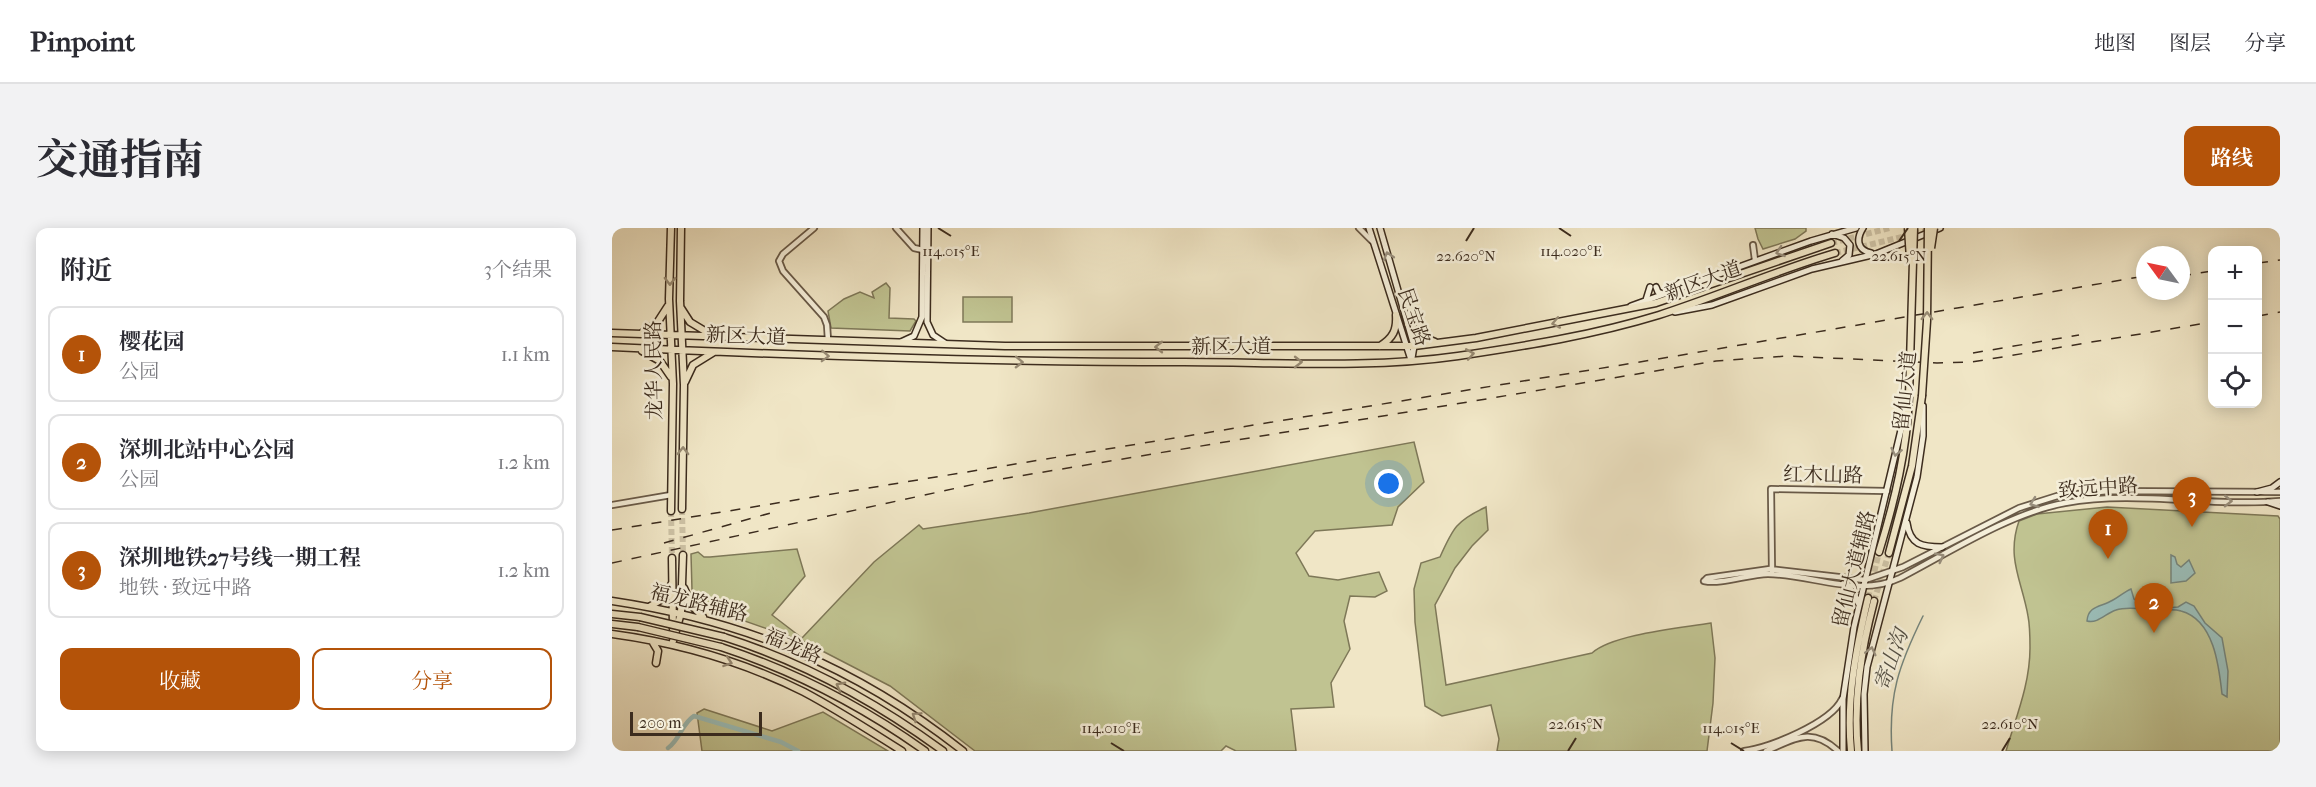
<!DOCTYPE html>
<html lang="zh">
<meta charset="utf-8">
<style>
body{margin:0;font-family:"IM FELL French Canon","Noto Serif SC",serif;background:#f2f2f3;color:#2b2b33}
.controls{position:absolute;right:18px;top:18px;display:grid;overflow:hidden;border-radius:12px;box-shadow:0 3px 15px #0003}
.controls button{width:54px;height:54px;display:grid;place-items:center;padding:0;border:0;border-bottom:2px solid #e1e1e2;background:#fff;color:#2b2b33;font:30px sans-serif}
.compass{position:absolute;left:1524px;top:18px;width:54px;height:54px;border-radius:50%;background:#fff;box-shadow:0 3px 15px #0003;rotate:303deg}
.scale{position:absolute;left:18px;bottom:15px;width:132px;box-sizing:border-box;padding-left:6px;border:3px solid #3c2c1e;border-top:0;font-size:16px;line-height:21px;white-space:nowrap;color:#3c2c1e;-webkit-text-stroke:4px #f5efda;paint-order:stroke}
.you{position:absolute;left:777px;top:256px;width:21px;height:21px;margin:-15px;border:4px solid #fff;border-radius:50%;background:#1a73e8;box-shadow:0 0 0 9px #1a73e833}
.badge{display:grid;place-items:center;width:39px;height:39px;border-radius:50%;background:#b45309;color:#fff;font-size:20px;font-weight:700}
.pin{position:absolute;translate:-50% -50px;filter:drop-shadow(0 2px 3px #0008)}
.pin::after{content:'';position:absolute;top:32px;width:21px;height:18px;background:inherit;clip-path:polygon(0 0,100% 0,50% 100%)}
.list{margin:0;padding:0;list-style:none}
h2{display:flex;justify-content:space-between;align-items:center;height:78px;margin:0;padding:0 24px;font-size:26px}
h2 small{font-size:20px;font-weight:400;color:#7c7c81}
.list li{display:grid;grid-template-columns:39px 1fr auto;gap:18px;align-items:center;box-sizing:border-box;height:96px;margin:0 12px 12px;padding:0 12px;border:2px solid #e1e1e2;border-radius:12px}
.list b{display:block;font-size:22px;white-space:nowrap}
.list p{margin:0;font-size:20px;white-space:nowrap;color:#7c7c81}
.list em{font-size:20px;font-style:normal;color:#7c7c81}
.actions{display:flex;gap:12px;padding:18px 24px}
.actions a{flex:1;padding:14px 0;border:2px solid #b45309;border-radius:12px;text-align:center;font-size:21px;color:#b45309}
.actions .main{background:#b45309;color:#fff}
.icon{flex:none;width:33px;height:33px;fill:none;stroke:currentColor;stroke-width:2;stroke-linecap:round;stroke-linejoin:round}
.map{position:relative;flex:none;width:1668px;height:523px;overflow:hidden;border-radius:12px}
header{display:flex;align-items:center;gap:36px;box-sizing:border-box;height:84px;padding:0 30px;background:#fff;border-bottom:2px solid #e1e1e2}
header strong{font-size:28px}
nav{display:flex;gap:33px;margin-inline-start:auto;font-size:21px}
.intro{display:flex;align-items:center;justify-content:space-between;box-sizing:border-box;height:144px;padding:0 36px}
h1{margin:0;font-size:42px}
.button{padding:15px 27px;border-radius:12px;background:#b45309;color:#fff;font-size:21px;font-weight:700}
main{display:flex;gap:36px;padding:0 36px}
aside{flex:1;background:#fff;border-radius:12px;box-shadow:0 3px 15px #0003}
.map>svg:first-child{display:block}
</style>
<header>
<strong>Pinpoint</strong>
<nav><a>地图</a><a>图层</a><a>分享</a></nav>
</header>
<div class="intro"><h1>交通指南</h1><a class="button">路线</a></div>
<main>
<aside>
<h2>附近<small>3个结果</small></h2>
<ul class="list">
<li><span class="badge">1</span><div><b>樱花园</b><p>公园</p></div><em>1.1 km</em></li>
<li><span class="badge">2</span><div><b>深圳北站中心公园</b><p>公园</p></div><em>1.2 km</em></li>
<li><span class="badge">3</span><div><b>深圳地铁27号线一期工程</b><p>地铁 · 致远中路</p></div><em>1.2 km</em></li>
</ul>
<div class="actions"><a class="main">收藏</a><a>分享</a></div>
</aside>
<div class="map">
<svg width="1668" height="523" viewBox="0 0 1668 523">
<rect width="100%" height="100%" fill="#f0e6c6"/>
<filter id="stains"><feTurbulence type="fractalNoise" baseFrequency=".00333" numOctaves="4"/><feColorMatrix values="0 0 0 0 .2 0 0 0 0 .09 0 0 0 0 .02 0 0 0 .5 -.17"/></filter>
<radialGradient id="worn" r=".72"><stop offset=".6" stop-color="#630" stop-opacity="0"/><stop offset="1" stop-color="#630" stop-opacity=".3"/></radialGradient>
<!-- green -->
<path fill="#c0c391" stroke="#7e7858" stroke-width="1.5" d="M 1143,0 L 1194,0 L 1194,3 L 1183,11 L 1151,21 L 1146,11 Z
M 274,55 L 278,60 L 277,90 L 302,91 L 304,93 L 298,103 L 219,100 L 216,83 L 232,71 L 248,64 L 262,70 L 260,64 Z
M 351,69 L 400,69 L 400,94 L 351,94 Z
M 802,214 L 812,254 L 786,279 L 780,297 L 703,303 L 684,325 L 697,348 L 726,352 L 767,344 L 775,363 L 763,369 L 738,368 L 732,393 L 738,421 L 719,455 L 722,479 L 679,481 L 684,523 L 624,523 L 614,518 L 609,523 L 363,523 L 278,458 L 193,414 L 87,377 L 80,362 L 79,326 L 86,324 L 92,329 L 98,329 L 185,321 L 193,348 L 160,387 L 190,410 L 262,334 L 307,297 L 311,301 L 417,285 Z
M 874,279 L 876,302 L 860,318 L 843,340 L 823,377 L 834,457 L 980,425 C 1001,406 1070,400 1099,395 L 1103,430 L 1101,475 L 1095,523 L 885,523 L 887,511 L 879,477 L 830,488 L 813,478 L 803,394 L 802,361 L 809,335 L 828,329 C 841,300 844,293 874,279 Z
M 1495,279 L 1666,288 L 1668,291 L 1668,523 L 1394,523 C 1404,489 1418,456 1418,420 C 1418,410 1418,398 1416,388 C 1410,353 1394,330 1407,293 L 1425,286 Z
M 92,481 L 160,503 L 211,484 L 276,523 L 90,523 L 85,485 Z"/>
<!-- water -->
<path fill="#9bbeb9" stroke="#75847b" stroke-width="1.5" d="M 1559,327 L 1563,329 L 1565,336 L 1569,339 L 1577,332 L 1583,345 L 1574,353 L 1559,355 Z
M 1519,361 L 1522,371 L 1528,375 L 1554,380 L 1566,379 L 1574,374 L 1582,378 L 1593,395 L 1610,410 L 1616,443 L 1615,469 L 1610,466 C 1607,438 1602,392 1569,383 C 1560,380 1550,383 1541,382 C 1530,381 1515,378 1504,382 C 1494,385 1486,396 1475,393 C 1476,377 1490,379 1501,372 C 1507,369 1512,364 1519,361 Z"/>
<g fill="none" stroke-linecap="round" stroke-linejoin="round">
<!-- stream -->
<path stroke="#75847b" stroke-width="1.5" d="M 1280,523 C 1276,467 1287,437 1311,388"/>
<!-- canal -->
<path stroke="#9bbeb9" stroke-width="4.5" d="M 56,520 C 68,512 70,495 82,488 L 169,514 L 186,523"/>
<!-- primary-tunnel -->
<path stroke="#ccc1a4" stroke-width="6" stroke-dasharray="6 3" stroke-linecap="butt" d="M 1219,15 L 1278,0
M 1223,25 L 1319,2
M 70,281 L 71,327
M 59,283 L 60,330
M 1256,370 L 1267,324
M 1262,373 L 1277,325"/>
<!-- tertiary casing -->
<g stroke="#695a48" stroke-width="8">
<path id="tertiary" d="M 202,0 L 171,26 L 167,33 L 171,43 L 212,89 L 215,97 L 216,112
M 284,0 L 302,20 L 311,22
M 747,0 L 760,13
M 1141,17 L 1143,32
M 0,277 L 59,267
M 1160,343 L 1159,261 L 1275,263
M 1092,353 L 1095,350 L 1158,341 L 1253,352 L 1291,339 L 1407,280 L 1445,268 L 1496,263 L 1668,264
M 1092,353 C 1109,357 1137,346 1156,346 C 1199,346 1246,370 1288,350 C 1338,324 1398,285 1453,275 C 1524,262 1597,279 1668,273
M 1132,523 C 1157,520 1219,495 1230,471
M 1154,523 C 1183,511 1199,498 1226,523"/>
</g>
<!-- secondary casing -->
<g stroke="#3c2c1e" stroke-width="8">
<path id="secondary" d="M 316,0 L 315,94 L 321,107 L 333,115
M 757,0 L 799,132
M 768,0 L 802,118 L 800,130
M 1251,0 C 1244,11 1245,22 1259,25
M 1220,6 L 1232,10 L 1238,17 L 1237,27 L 1230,33
M 1044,59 L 1046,64 L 1051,66
M 1034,72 L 1038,59
M 1019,78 L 1199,13 L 1244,0
M 1063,84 L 1100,77 L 1200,41 L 1264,26 L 1328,0
M 289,114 L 302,108 L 310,89 L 311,0
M 1645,264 L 1660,260 L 1668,254
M 1656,274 L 1668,278
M 1295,295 C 1298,317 1310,319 1330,319
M 1231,356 L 1242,364 L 1246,375
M 1231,523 L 1231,471 L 1242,399 L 1294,181
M 1253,523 L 1252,466 L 1255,439 L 1305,249 L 1311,208 L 1311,178"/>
</g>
<!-- primary casing -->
<g stroke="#3c2c1e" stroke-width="9">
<path id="primary" d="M 59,0 L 57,71 L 61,156 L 59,283
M 69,0 L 68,73 L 72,157 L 70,281
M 69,80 L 78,94 L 98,106
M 796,96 L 811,109 L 823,114
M 31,104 L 45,95 L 56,78
M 0,105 L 393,118 L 802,118 L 864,110 L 1044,75 L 1219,15
M 768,118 C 781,110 785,102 784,87
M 0,119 C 191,128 381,134 572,134 C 663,134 756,141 846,128 C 913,118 982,107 1047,87 C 1106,68 1163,43 1223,25
M 30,123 L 48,133 L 59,149
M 73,154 L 81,137 L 102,124
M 1267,324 C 1283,272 1295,222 1297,168
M 1277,325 L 1300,238 L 1310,168
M 60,330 L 61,401
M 72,360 L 80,378 L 91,389
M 0,373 C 134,393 244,439 351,523
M 37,379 L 52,370 L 60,355
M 0,406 C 66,415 132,434 192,464 C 226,482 258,503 290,523
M 40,413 L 46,423 L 44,435
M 61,413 L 69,385 L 71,327
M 1239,523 C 1234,471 1244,421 1256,370
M 1246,523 C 1241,472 1249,423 1262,373"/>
</g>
<!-- trunk casing -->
<g stroke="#3c2c1e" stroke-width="9">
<path id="trunk" d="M 0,386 L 28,389
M 0,396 L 26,399
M 112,409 C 191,434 264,474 331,523
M 109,419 C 182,443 250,478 313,523"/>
</g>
<!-- tertiary -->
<use href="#tertiary" stroke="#f5efda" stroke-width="4.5"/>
<!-- secondary -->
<use href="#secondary" stroke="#f5efda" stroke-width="5"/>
<!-- primary -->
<use href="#primary" stroke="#f0e6c6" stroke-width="6"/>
<!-- trunk -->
<use href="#trunk" stroke="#f0e6c6" stroke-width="6"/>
<!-- rail -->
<path stroke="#3c2c1e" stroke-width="1.5" stroke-dasharray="10 10" stroke-linecap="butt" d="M 1646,35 L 1668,32
M 1569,48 L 1600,43
M 1646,88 L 1668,84
M 1361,125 L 1467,107
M 0,302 L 1058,129 L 1533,48
M 52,315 L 162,284
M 0,335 L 377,253 L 1104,133 L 1175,128 L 1325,135 L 1360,134 L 1600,94"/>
<!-- primary-bridge casing -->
<g stroke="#3c2c1e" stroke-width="9" stroke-linecap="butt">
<path id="primary-bridge" d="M 1296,0 L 1298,31
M 1319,20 L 1322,0
M 1297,168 L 1302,0
M 1310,168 L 1315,93 L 1316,0"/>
</g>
<!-- trunk-bridge casing -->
<g stroke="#3c2c1e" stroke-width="9" stroke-linecap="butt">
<path id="trunk-bridge" d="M 28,389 L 112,409
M 26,399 L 109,419"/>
</g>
<!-- primary-bridge -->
<use href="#primary-bridge" stroke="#f0e6c6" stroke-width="6"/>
<!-- trunk-bridge -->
<use href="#trunk-bridge" stroke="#f0e6c6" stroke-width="6"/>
</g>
<!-- one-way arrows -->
<defs><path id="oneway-chevron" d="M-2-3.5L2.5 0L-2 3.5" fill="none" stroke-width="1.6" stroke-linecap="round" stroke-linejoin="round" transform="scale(1.5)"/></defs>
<g stroke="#988e7c">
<use href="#oneway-chevron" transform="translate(1168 24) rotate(161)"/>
<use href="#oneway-chevron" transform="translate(776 28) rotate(-107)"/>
<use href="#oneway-chevron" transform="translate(1284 224) rotate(102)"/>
<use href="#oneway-chevron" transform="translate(1616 273) rotate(1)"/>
<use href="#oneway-chevron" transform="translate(1422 275) rotate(160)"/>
<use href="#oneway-chevron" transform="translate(1328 329) rotate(-27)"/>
<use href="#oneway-chevron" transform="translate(1259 423) rotate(-76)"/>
</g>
<g stroke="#968972">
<use href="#oneway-chevron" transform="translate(58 53) rotate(91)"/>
<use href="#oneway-chevron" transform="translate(1315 88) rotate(-89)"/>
<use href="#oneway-chevron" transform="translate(944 95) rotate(169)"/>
<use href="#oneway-chevron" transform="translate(547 119) rotate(-180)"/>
<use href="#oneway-chevron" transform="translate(858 126) rotate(-10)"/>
<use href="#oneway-chevron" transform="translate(213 128) rotate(2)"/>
<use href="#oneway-chevron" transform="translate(407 134) rotate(1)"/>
<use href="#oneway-chevron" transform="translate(686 134)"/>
<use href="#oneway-chevron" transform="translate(71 223) rotate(-89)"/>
<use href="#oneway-chevron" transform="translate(116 434) rotate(19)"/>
<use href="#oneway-chevron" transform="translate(228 458) rotate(-152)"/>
<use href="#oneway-chevron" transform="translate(304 488) rotate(-146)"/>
</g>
<!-- ticks -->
<path fill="none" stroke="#3c2c1e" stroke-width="2" d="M 326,0 L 339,8M 947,0 L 959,8M 854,13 L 862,0M 1287,13 L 1296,0M 499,515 L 512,523M 1119,515 L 1132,523M 956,523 L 964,510M 1390,523 L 1398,510"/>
<g text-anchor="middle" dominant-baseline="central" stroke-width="5" stroke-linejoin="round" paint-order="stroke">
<!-- street labels -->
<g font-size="20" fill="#3c2c1e" stroke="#f5efda">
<text transform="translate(1091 53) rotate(-20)">新区大道</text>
<text transform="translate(802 89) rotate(71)">民宝路</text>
<text transform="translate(134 108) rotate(2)">新区大道</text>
<text x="619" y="118">新区大道</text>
<text transform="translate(42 142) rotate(-91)">龙华人民路</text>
<text transform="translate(1293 163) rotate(-84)">留仙大道</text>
<text transform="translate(1211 247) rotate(1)">红木山路</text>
<text transform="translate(1486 260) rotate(-4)">致远中路</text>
<text transform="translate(1242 341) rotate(-76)">留仙大道辅路</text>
<text transform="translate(87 375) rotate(14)">福龙路辅路</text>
<text transform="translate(181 418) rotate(23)">福龙路</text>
</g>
<!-- water labels -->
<g font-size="21" font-style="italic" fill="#545045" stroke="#f5efda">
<text transform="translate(1279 432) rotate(-71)">寄山沟</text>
</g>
</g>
<g font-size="15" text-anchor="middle" fill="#3c2c1e" stroke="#f5efda" stroke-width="5" stroke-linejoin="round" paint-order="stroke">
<text x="339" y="28">114.015°E</text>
<text x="959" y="28">114.020°E</text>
<text x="1287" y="33">22.615°N</text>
<text x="854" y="33">22.620°N</text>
<text x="964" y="501">22.615°N</text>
<text x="1398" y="501">22.610°N</text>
<text x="499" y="505">114.010°E</text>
<text x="1119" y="505">114.015°E</text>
</g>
<rect width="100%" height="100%" filter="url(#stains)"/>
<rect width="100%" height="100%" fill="url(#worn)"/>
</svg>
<div class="controls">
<button>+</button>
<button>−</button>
<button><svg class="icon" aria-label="locate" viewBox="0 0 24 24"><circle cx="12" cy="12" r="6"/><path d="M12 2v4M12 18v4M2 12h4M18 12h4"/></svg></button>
</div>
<svg class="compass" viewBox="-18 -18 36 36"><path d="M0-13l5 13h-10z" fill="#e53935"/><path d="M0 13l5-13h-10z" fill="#7c7c81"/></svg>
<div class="scale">200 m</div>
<div class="you"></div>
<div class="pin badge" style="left:1496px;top:331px">1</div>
<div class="pin badge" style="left:1542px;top:405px">2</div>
<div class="pin badge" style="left:1580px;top:299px">3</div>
</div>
</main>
